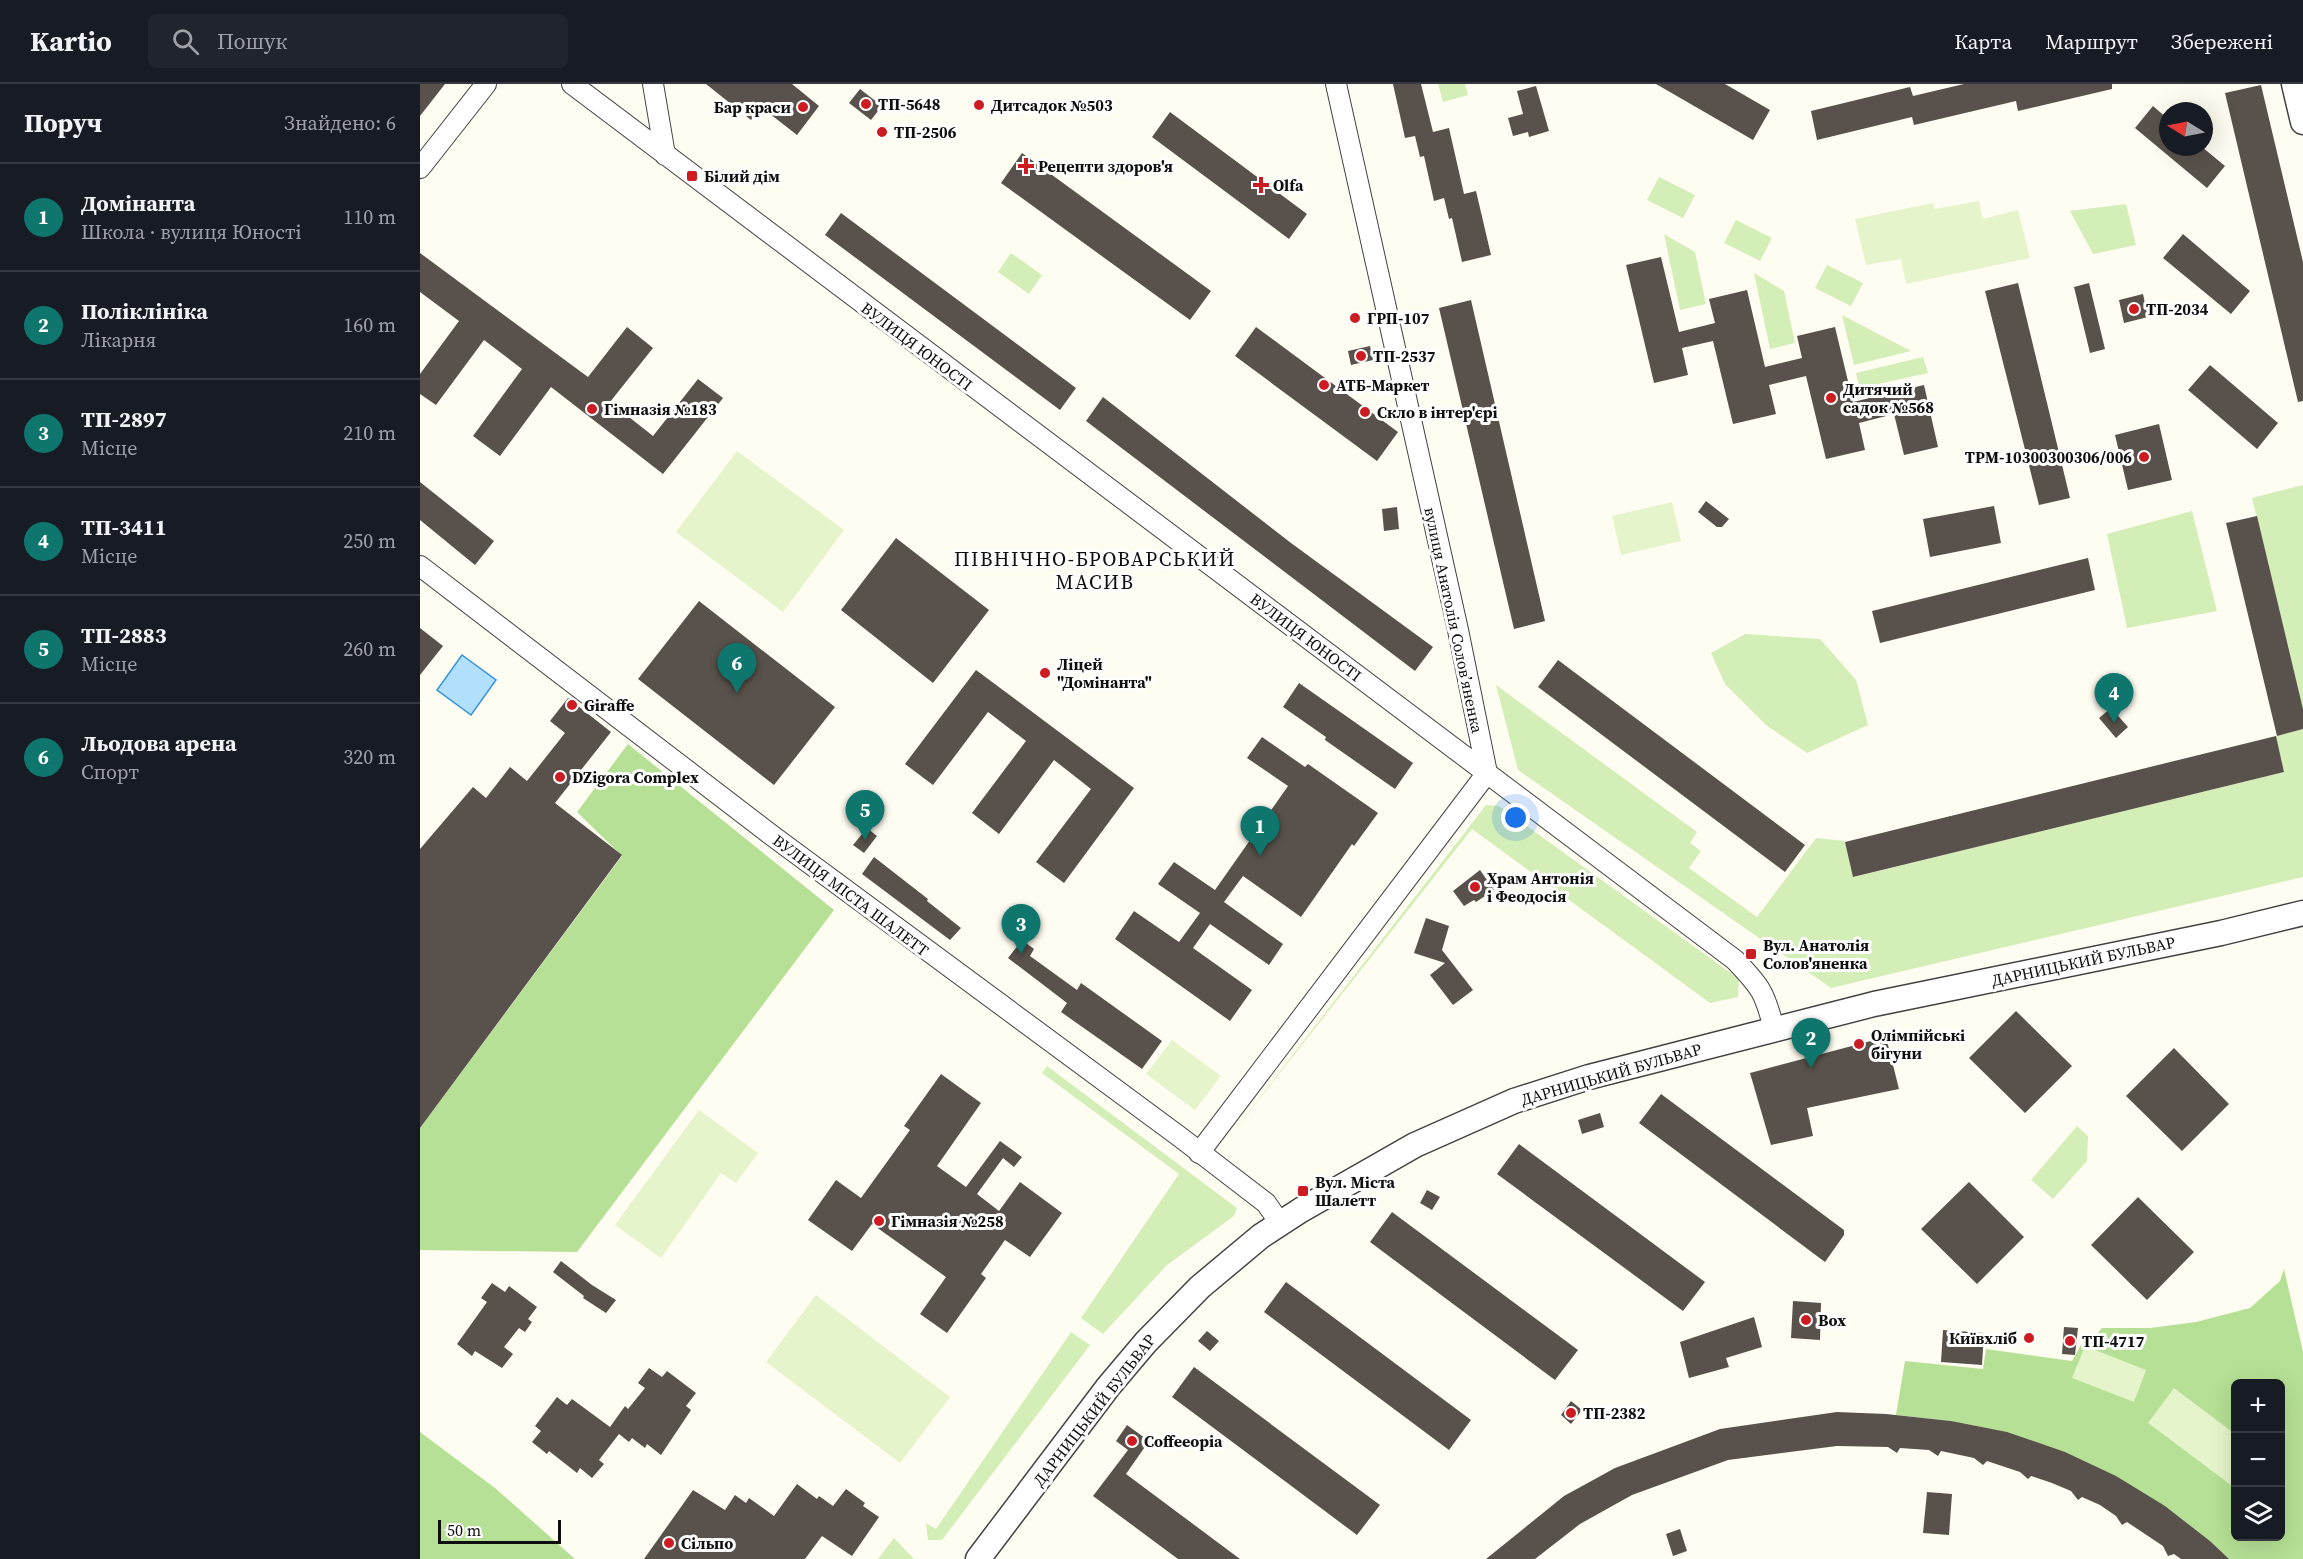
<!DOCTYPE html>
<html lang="uk">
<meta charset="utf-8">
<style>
body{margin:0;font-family:"Source Serif 4",serif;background:#20242c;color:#f1f3f6}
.controls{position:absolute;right:18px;bottom:18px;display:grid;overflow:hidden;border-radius:9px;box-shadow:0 6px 24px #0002}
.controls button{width:54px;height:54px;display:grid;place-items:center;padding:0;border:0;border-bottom:2px solid #363941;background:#171b24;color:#f1f3f6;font:30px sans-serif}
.compass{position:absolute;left:1739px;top:18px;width:54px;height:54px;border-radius:50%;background:#171b24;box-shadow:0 6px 24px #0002;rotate:280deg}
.scale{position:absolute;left:18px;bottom:15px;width:123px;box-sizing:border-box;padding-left:6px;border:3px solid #0f0f0f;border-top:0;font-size:16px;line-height:21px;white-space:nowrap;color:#0f0f0f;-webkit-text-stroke:4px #fff;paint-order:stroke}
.you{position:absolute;left:1096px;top:734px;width:21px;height:21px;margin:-15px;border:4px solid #fff;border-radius:50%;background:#1a73e8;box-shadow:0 0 0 9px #1a73e833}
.badge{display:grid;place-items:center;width:39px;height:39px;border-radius:50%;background:#0f766e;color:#fff;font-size:20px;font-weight:700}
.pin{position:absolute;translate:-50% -50px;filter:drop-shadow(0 2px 3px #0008)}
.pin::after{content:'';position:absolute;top:32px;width:21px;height:18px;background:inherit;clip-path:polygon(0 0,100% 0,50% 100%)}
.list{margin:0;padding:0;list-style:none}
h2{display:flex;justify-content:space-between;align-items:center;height:78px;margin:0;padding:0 24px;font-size:26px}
h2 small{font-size:20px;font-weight:400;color:#9ea1a6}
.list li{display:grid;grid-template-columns:39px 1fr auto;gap:18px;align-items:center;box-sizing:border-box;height:108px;padding:0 24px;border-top:2px solid #363941}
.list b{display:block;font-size:22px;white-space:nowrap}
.list p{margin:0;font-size:20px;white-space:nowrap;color:#9ea1a6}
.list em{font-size:20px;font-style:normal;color:#9ea1a6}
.icon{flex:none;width:33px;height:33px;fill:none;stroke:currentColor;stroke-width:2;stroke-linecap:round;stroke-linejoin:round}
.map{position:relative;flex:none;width:1883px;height:1475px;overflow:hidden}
header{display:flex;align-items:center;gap:36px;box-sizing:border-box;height:84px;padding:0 30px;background:#171b24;border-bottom:2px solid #363941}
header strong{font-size:28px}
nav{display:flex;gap:33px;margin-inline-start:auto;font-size:21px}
.search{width:420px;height:54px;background:#20242c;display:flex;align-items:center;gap:15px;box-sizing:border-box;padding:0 21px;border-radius:9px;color:#9ea1a6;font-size:22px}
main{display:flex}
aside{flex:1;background:#171b24}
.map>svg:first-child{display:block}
</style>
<header>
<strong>Kartio</strong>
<div class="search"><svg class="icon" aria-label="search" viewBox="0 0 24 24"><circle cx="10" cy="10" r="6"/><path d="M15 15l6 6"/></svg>Пошук</div>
<nav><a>Карта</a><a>Маршрут</a><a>Збережені</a></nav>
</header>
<main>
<aside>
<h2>Поруч<small>Знайдено: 6</small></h2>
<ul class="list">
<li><span class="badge">1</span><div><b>Домінанта</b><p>Школа · вулиця Юності</p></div><em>110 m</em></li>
<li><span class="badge">2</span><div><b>Поліклініка</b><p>Лікарня</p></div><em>160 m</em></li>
<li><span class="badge">3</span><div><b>ТП-2897</b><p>Місце</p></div><em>210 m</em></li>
<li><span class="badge">4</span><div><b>ТП-3411</b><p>Місце</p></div><em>250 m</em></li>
<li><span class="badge">5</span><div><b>ТП-2883</b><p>Місце</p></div><em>260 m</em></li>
<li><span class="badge">6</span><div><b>Льодова арена</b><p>Спорт</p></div><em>320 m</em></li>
</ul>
</aside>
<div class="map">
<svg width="1883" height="1475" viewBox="0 0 1883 1475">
<rect width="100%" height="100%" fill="#fffdf2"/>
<!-- green -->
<path fill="#d3eeb7" d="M 1018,0 L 1045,0 L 1048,11 L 1023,18 Z
M 1239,93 L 1275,111 L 1263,134 L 1227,116 Z
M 1706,120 L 1716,161 L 1673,170 L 1650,127 Z
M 1316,136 L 1352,154 L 1340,177 L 1304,159 Z
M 1244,150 L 1275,168 L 1286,220 L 1260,226 Z
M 591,169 L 622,191 L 609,210 L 578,188 Z
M 1407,181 L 1443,199 L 1431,222 L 1395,204 Z
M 1334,189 L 1364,207 L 1375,259 L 1350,265 Z
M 1422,231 L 1491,267 L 1434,281 Z
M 1503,273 L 1508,289 L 1440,304 L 1436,289 Z
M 1883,401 L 1883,625 L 1832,414 Z
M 1772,427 L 1797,527 L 1707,544 L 1687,450 Z
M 1325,550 L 1400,555 L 1436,596 L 1448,641 L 1387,669 L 1346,641 L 1305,600 L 1291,569 Z
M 1076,601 L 1277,748 L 1270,759 L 1281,767 L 1269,784 L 1337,833 L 1396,754 L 1425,757 L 1434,793 L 1864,688 L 1856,652 L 1883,645 L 1883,793 L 1411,904 L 1098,686 Z
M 1066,721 L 1079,722 L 1319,895 L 1318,913 L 1290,919 L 1052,745 L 807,1056 Z
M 627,982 L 817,1124 L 814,1132 L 747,1181 L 683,1250 L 661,1234 L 759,1090 L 622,989 Z
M 1657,1042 L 1668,1052 L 1667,1077 L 1633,1115 L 1611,1096 Z
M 651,1248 L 670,1261 L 522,1456 L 508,1456 L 506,1439 L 516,1445 Z
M 474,1454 L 494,1475 L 458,1475 Z"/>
<!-- forest -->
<path fill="#b6e095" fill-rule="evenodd" d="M 208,660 L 414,826 L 157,1168 L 0,1166 L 0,1044 L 202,772 L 157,728 Z
M 1864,1185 L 1883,1268 L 1883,1475 L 1809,1475 L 1790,1457 L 1745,1422 L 1531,1337 L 1476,1331 L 1485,1277 L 1563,1285 L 1566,1265 L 1652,1277 L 1661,1261 L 1669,1258 L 1682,1244 L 1730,1244 L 1776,1238 L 1830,1224 L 1860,1197 ZM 1816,1300 L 1860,1300 L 1860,1452 L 1816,1452 Z
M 0,1348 L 75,1404 L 155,1475 L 0,1475 Z"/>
<!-- pitch -->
<path fill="#e5f4ca" d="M 1559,117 L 1563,135 L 1598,126 L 1610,174 L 1486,200 L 1481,175 L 1446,181 L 1435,135 L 1513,119 L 1515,125 Z
M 317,367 L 424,446 L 363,528 L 256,448 Z
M 1252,418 L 1261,457 L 1201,471 L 1192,432 Z
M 752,956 L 801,992 L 775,1026 L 726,990 Z
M 279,1026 L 338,1069 L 316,1099 L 301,1089 L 241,1174 L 195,1141 Z
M 396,1211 L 530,1313 L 480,1379 L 346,1278 Z
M 1665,1262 L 1726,1286 L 1714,1318 L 1652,1294 Z
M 1754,1304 L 1815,1350 L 1815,1404 L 1728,1339 Z"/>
<!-- water -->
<path fill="#b2dffb" stroke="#3394d8" stroke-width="1.5" d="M 42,571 L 76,596 L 51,631 L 17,606 Z"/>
<!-- building -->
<path fill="#59514b" d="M 0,0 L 25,0 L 0,32 Z
M 286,0 L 372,0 L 399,22 L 377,51 L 341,23 L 331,36 Z
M 973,0 L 1001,0 L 1013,48 L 1029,44 L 1044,110 L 1056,107 L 1071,171 L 1042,178 L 1032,134 L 1029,135 L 1024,114 L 1014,117 L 1004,72 L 1000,73 L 995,52 L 985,54 Z
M 1236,0 L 1305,0 L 1350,26 L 1333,56 Z
M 1544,0 L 1692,0 L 1692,5 L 1598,27 L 1596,17 L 1494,41 L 1492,33 L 1397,56 L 1391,27 L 1490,3 L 1493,12 Z
M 1841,1 L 1883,178 L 1883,317 L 1878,318 L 1805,9 Z
M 1116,2 L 1129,47 L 1109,53 L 1108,48 L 1093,52 L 1088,34 L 1103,30 L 1097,7 Z
M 440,5 L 462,22 L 451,36 L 429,19 Z
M 1733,22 L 1748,35 L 1748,63 L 1782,63 L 1805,82 L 1787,104 L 1715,44 Z
M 750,28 L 887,130 L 869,155 L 732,53 Z
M 602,69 L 791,207 L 770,236 L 581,99 Z
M 421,129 L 656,304 L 640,326 L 405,151 Z
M 1763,150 L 1830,207 L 1811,230 L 1743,174 Z
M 0,169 L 168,293 L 207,243 L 233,264 L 190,318 L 233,352 L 278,295 L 303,314 L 243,390 L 131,303 L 80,372 L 53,352 L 102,285 L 64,256 L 16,321 L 0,310 L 0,290 L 39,237 L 0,208 Z
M 1241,173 L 1259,248 L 1295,239 L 1289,215 L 1327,206 L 1345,283 L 1382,274 L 1377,252 L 1415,243 L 1433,318 L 1504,301 L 1518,363 L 1484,371 L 1474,330 L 1439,339 L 1445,366 L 1406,375 L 1386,292 L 1349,301 L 1356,330 L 1313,340 L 1293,257 L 1262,264 L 1268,291 L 1234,299 L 1206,181 Z
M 1598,199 L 1650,414 L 1619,421 L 1565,207 Z
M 1669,199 L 1685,265 L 1670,269 L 1654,203 Z
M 1723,210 L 1728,233 L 1704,239 L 1699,216 Z
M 1051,216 L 1125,537 L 1094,545 L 1019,224 Z
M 836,243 L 978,348 L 957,377 L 815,272 Z
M 950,262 L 953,276 L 931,281 L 928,267 Z
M 1790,281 L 1858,339 L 1837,365 L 1768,306 Z
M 683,313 L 871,459 L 1013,563 L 995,587 L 666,337 Z
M 1739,340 L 1752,396 L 1708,406 L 1695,351 Z
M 0,398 L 74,457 L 55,481 L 0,436 Z
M 1286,417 L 1309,435 L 1302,443 L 1297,443 L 1278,428 Z
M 1574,422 L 1581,459 L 1510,473 L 1503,435 Z
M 977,423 L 979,445 L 964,447 L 962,425 Z
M 1837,432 L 1883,625 L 1883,645 L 1857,652 L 1806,439 Z
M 476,454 L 569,526 L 513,599 L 421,526 Z
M 1668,474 L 1675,506 L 1460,559 L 1452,527 Z
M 279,517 L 415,623 L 354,701 L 218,595 Z
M 0,544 L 23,562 L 0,591 Z
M 1138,576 L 1385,761 L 1365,788 L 1118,603 Z
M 556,586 L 714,704 L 644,799 L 616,778 L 671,705 L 634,676 L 579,750 L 552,729 L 606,657 L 568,628 L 513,701 L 485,680 Z
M 879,599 L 993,679 L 975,705 L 905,656 L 906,653 L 863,623 Z
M 148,614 L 191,648 L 135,719 L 202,771 L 0,1044 L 0,765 L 53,703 L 66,714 L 90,683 L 107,697 L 145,649 L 130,637 Z
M 1691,624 L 1708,643 L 1696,654 L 1679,634 Z
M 1856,652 L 1864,688 L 1433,793 L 1425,758 Z
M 842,653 L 885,683 L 888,680 L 958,729 L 934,762 L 932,760 L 881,833 L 823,792 L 804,818 L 863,860 L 849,881 L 790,840 L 773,864 L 832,906 L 810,937 L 695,855 L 714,827 L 759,858 L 780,829 L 738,800 L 754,778 L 795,806 L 868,702 L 827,674 Z
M 447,744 L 457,752 L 444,769 L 433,761 Z
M 454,773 L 508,815 L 507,817 L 541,844 L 530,856 L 442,790 Z
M 1060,786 L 1074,806 L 1056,818 L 1054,816 L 1044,822 L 1033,807 Z
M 1006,834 L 1029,842 L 1022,866 L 1053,906 L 1033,921 L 1010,891 L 1025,879 L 994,869 Z
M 602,856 L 614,865 L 610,872 L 657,906 L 661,899 L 742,957 L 722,985 L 641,928 L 647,919 L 588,874 Z
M 1596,927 L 1652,982 L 1605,1029 L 1549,974 Z
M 1466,953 L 1479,1005 L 1387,1024 L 1393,1052 L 1351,1061 L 1330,989 Z
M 1754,964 L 1809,1020 L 1762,1067 L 1706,1012 Z
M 521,990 L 561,1019 L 517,1082 L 546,1103 L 580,1057 L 602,1073 L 594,1083 L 583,1074 L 557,1110 L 579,1127 L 600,1098 L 642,1129 L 610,1173 L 585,1156 L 561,1190 L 566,1194 L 527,1249 L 500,1230 L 526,1193 L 452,1140 L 432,1167 L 388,1136 L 416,1096 L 441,1114 L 490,1046 L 484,1042 Z
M 1241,1010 L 1424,1146 L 1424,1151 L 1405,1178 L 1219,1039 Z
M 1180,1029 L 1184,1043 L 1162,1050 L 1158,1036 Z
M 1099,1060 L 1285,1198 L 1263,1227 L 1077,1090 Z
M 1549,1098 L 1604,1153 L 1557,1200 L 1501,1145 Z
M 1007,1106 L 1020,1113 L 1012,1126 L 1000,1119 Z
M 1718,1113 L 1774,1168 L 1727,1216 L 1671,1161 Z
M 972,1128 L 1158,1266 L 1135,1296 L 950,1158 Z
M 141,1177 L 172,1201 L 196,1216 L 186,1229 L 163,1214 L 164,1212 L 133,1188 Z
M 866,1198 L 1051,1336 L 1029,1366 L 844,1228 Z
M 72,1199 L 85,1208 L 89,1202 L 117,1223 L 108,1235 L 112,1238 L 105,1248 L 99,1244 L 84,1263 L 93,1270 L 82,1284 L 55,1267 L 52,1272 L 37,1260 L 67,1218 L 61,1214 Z
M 1373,1217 L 1401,1219 L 1400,1256 L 1371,1254 Z
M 1334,1233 L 1342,1263 L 1306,1274 L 1309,1283 L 1269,1294 L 1260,1258 Z
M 1644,1243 L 1658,1244 L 1655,1271 L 1642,1270 Z
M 1523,1246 L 1564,1249 L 1562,1281 L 1521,1278 Z
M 787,1247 L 799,1257 L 790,1267 L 778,1257 Z
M 774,1283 L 960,1421 L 937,1451 L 752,1313 Z
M 229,1284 L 242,1293 L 247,1287 L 276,1309 L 266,1322 L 271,1326 L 241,1371 L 227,1360 L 225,1364 L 212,1354 L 209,1358 L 199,1350 L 179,1376 L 184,1380 L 172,1394 L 160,1384 L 157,1389 L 129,1367 L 127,1370 L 112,1358 L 121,1347 L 115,1342 L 137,1313 L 147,1321 L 152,1315 L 190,1343 L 205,1322 L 208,1325 L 225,1304 L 218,1299 Z
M 1151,1317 L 1162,1326 L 1151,1340 L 1141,1331 Z
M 1417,1328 L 1466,1330 L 1531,1337 L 1587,1348 L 1645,1368 L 1696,1392 L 1745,1422 L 1790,1457 L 1809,1475 L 1761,1475 L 1754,1470 L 1748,1472 L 1743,1462 L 1707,1438 L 1702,1441 L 1696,1432 L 1680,1421 L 1662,1413 L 1658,1416 L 1651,1407 L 1632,1399 L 1611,1392 L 1608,1395 L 1600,1388 L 1567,1377 L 1563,1381 L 1554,1374 L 1521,1367 L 1518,1372 L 1509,1366 L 1480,1364 L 1477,1369 L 1468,1363 L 1417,1362 L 1308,1376 L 1212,1411 L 1160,1440 L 1115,1475 L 1066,1475 L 1144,1412 L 1195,1384 L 1300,1345 Z
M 707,1341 L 729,1357 L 706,1390 L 820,1475 L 758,1475 L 673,1412 L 708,1366 L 696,1357 Z
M 377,1400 L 397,1415 L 399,1412 L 413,1422 L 426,1405 L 445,1419 L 443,1422 L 459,1433 L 432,1472 L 402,1452 L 385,1475 L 224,1475 L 273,1406 L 305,1426 L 315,1411 L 326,1419 L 329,1414 L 354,1432 Z
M 1507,1408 L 1532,1410 L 1529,1451 L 1503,1449 Z
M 1260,1445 L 1267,1467 L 1253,1472 L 1246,1450 Z"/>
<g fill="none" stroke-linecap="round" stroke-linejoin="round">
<!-- minor casing -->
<g stroke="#424242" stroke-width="22">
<path id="minor" d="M 152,0 L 1315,876 C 1341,903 1345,909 1354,945
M 233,0 L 245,71
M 916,0 L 1038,546 L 1067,689
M 0,84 L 66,0
M 0,482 L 354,753 L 760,1053 L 846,1119 L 860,1139
M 779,1069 L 1067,689"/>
</g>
<!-- tertiary casing -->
<g stroke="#424242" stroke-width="27">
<path id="tertiary" d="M 1874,0 L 1883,38
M 558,1475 L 688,1303 L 726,1258 L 780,1203 L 841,1152 L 881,1126 L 995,1061 L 1094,1017 L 1169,993 L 1454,920 L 1801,849 L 1883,829"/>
</g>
<!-- minor -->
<use href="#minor" stroke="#fff" stroke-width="20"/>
<!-- tertiary -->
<use href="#tertiary" stroke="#fff" stroke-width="24"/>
</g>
<!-- markers -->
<g fill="#cc1b21" stroke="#fff" stroke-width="2">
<circle cx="446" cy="20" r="6"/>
<circle cx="559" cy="21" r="6"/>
<circle cx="383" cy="23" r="6"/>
<circle cx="462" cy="48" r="6"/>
<path d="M603 73h6v6h6v6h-6v6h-6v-6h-6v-6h6z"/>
<rect x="266" y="86" width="12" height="12" rx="3"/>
<path d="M838 92h6v6h6v6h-6v6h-6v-6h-6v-6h6z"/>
<circle cx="1714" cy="225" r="6"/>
<circle cx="935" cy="234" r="6"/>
<circle cx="941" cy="272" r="6"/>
<circle cx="904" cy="301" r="6"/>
<circle cx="1411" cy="314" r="6"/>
<circle cx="172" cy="325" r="6"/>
<circle cx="945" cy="328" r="6"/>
<circle cx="1724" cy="373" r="6"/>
<circle cx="625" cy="589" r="6"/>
<circle cx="152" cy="621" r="6"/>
<circle cx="140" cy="693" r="6"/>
<circle cx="1055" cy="803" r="6"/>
<rect x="1325" y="864" width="12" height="12" rx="3"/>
<circle cx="1439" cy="960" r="6"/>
<rect x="877" y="1101" width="12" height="12" rx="3"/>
<circle cx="459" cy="1137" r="6"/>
<circle cx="1386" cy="1236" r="6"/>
<circle cx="1609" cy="1254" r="6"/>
<circle cx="1650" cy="1257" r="6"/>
<circle cx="1151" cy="1329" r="6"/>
<circle cx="712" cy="1357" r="6"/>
<circle cx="249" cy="1459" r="6"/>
</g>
<g text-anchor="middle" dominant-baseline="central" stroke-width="6" stroke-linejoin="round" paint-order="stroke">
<!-- poi labels -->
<g font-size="16" font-weight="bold" fill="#0f0f0f" stroke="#fff" text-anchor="start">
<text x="458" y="20">ТП-5648</text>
<text x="571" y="21">Дитсадок №503</text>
<text x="371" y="23" text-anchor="end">Бар краси</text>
<text x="474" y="48">ТП-2506</text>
<text x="618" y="82">Рецепти здоров'я</text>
<text x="284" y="92">Білий дім</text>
<text x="853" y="101">Olfa</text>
<text x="1726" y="225">ТП-2034</text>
<text x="947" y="234">ГРП-107</text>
<text x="953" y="272">ТП-2537</text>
<text x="916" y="301">АТБ-Маркет</text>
<text x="1423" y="305">Дитячий<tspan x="1423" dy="18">садок №568</tspan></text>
<text x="184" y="325">Гімназія №183</text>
<text x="957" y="328">Скло в інтер'єрі</text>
<text x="1712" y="373" text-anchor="end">ТРМ-10300300306/006</text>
<text x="637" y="580">Ліцей<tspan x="637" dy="18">"Домінанта"</tspan></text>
<text x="164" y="621">Giraffe</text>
<text x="152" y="693">DZigora Complex</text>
<text x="1067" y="794">Храм Антонія<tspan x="1067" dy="18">і Феодосія</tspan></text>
<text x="1343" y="861">Вул. Анатолія<tspan x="1343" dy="18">Солов'яненка</tspan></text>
<text x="1451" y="951">Олімпійські<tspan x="1451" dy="18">бігуни</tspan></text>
<text x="895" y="1098">Вул. Міста<tspan x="895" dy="18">Шалетт</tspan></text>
<text x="471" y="1137">Гімназія №258</text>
<text x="1398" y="1236">Box</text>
<text x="1597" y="1254" text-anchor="end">Київхліб</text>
<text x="1662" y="1257">ТП-4717</text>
<text x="1163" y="1329">ТП-2382</text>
<text x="724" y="1357">Coffeeopia</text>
<text x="261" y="1459">Сільпо</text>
</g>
<!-- street labels -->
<g font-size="16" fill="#0f0f0f" stroke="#fff">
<text transform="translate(497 262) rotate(37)">ВУЛИЦЯ ЮНОСТІ</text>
<text transform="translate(1034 536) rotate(78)">вулиця Анатолія Соловʼяненка</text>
<text transform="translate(886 553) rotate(37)">ВУЛИЦЯ ЮНОСТІ</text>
<text transform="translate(431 811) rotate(37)">ВУЛИЦЯ МІСТА ШАЛЕТТ</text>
<text transform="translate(1663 877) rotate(-12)">ДАРНИЦЬКИЙ БУЛЬВАР</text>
<text transform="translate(1191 990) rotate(-16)">ДАРНИЦЬКИЙ БУЛЬВАР</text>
<text transform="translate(674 1326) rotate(-52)">ДАРНИЦЬКИЙ БУЛЬВАР</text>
</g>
<!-- quarter labels -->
<g font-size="20" letter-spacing="1.5" fill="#0f0f0f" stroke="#fff">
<text x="675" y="475">ПІВНІЧНО-БРОВАРСЬКИЙ<tspan x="675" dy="23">МАСИВ</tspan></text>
</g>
</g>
</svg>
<div class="controls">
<button>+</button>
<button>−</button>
<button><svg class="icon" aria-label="layers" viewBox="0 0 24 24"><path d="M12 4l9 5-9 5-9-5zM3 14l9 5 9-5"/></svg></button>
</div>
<svg class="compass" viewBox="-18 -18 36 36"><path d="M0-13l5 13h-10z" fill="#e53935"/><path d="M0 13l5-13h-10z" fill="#9ea1a6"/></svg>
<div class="scale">50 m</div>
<div class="you"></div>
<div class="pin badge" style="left:840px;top:772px">1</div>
<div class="pin badge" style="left:1391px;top:984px">2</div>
<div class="pin badge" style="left:601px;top:870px">3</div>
<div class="pin badge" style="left:1694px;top:639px">4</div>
<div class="pin badge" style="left:445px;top:756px">5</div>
<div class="pin badge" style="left:317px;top:609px">6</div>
</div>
</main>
